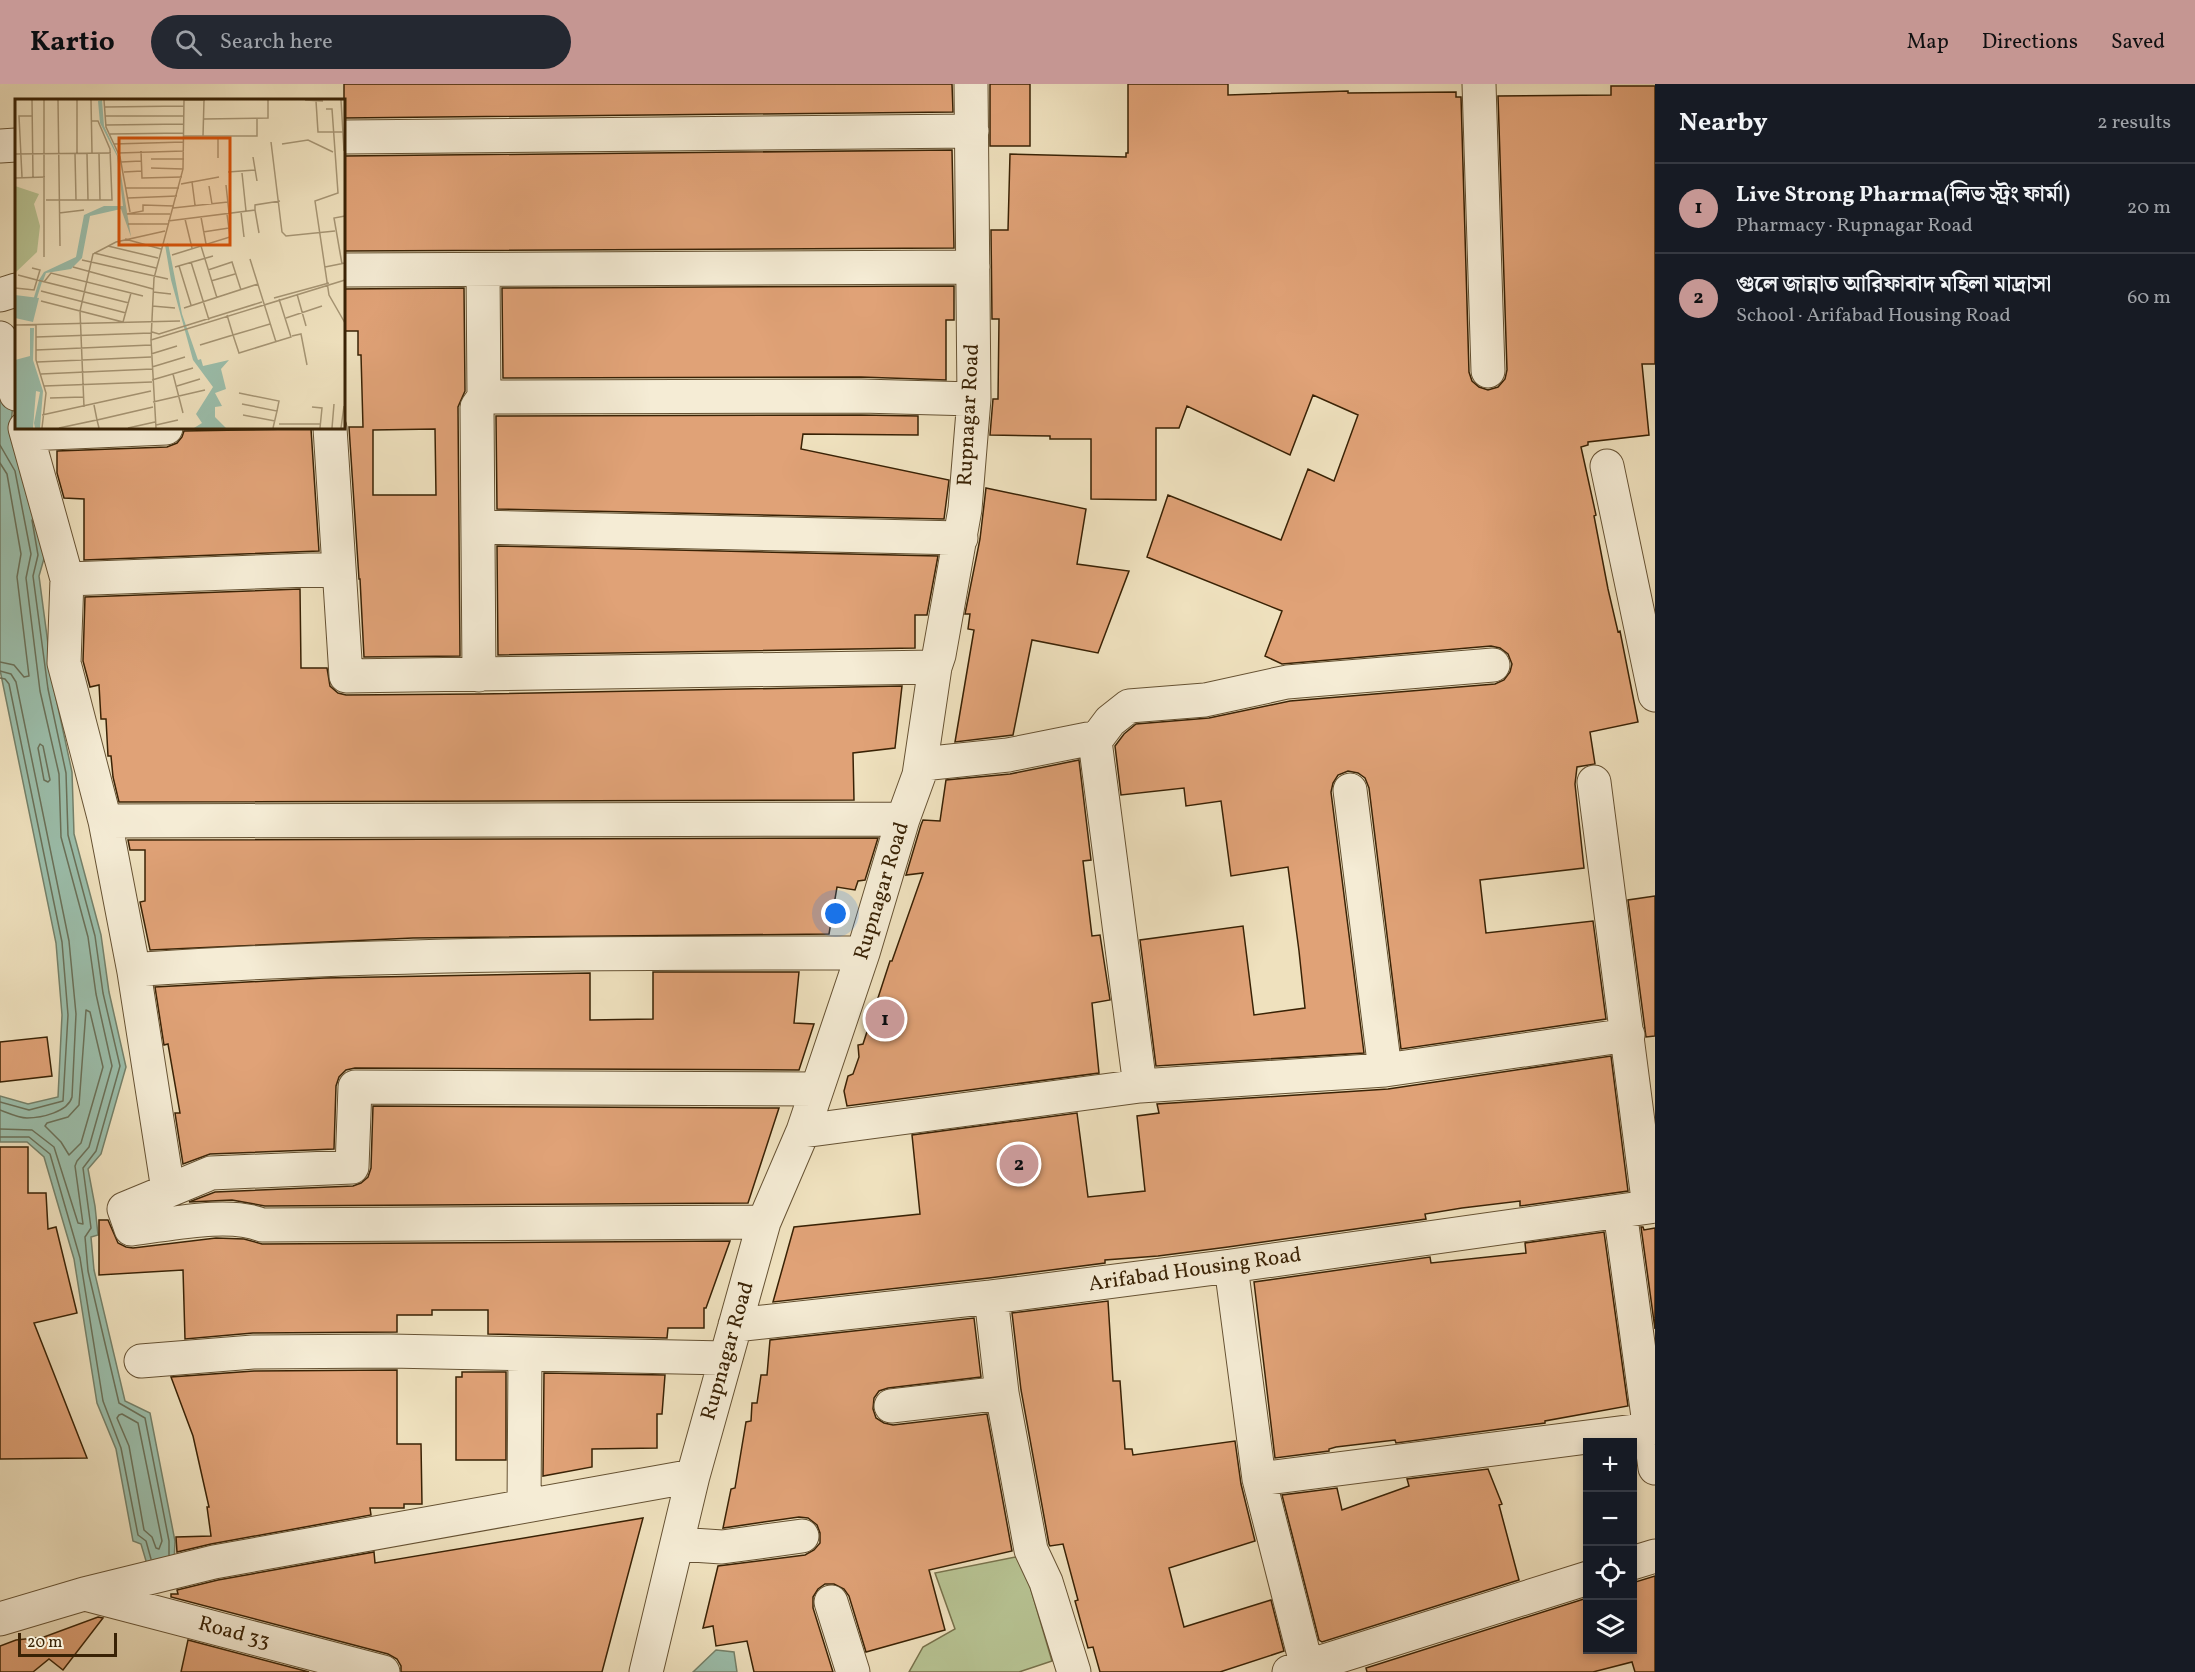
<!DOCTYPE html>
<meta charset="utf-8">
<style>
body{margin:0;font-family:Vollkorn,"Noto Serif Bengali",serif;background:#242831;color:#f1f3f6}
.controls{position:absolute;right:18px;bottom:18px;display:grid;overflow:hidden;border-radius:0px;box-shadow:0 3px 9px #0003}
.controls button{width:54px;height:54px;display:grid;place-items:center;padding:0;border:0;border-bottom:2px solid #363941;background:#171b24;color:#f1f3f6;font:30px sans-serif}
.scale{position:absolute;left:18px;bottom:15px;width:99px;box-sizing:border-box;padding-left:6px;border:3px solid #392205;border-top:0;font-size:16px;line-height:21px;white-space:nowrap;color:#392205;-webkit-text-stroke:4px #f5ecd5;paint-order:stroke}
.you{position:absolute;left:836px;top:830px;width:21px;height:21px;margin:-15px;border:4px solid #fff;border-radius:50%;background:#1a73e8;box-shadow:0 0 0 9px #1a73e833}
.badge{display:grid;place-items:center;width:39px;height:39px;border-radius:50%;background:#c59692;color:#111;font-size:20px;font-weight:700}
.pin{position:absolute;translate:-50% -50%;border:3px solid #fff;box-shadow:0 2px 6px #0006}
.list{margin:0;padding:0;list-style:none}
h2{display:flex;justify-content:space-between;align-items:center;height:78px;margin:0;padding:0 24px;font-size:26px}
h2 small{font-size:20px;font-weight:400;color:#9ea1a6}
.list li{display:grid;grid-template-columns:39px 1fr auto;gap:18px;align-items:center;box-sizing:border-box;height:90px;padding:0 24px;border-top:2px solid #363941}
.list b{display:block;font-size:22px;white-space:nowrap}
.list p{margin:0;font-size:20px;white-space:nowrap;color:#9ea1a6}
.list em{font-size:20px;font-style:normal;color:#9ea1a6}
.icon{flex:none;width:33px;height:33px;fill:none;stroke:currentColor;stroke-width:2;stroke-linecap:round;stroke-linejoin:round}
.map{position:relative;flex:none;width:1655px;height:1588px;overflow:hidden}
header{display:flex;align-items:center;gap:36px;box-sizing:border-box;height:84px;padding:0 30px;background:#c59692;color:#111}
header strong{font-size:28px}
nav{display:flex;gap:33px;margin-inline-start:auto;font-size:21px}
.search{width:420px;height:54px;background:#242831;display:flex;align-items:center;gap:15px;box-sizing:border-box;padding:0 21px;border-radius:33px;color:#9ea1a6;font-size:22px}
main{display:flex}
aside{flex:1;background:#171b24}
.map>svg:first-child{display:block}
</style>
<header>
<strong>Kartio</strong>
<div class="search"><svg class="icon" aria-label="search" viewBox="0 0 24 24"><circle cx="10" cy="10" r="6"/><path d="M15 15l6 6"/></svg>Search here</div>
<nav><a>Map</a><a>Directions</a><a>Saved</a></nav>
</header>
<main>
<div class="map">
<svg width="1655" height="1588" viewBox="0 0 1655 1588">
<rect width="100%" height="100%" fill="#efe1be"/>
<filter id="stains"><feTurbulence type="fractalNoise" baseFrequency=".00333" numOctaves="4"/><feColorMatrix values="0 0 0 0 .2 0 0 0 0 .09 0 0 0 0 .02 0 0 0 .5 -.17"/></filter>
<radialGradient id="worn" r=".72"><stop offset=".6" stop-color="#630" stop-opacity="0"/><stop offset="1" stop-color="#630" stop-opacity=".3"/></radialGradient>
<!-- green -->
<path fill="#b7c393" stroke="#78724c" stroke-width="1.5" d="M 1021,1472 L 1052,1577 L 1019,1588 L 909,1588 L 923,1563 L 955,1545 L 935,1489 Z"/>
<!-- water -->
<path fill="#9bbeab" stroke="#748069" stroke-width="1.5" d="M 0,283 L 13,319 L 10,351 L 28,382 L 45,471 L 39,492 L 54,605 L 72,688 L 74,750 L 101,851 L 109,908 L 126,983 L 101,1070 L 88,1085 L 95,1122 L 98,1151 L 91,1153 L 94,1186 L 125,1317 L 150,1329 L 175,1457 L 174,1479 L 149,1487 L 141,1460 L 133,1457 L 116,1365 L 97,1319 L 74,1175 L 44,1073 L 27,1058 L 0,1058 L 0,1012 L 28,1020 L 58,1013 L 62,931 L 56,859 L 0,586 Z
M 716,1566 L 734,1568 L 737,1588 L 693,1588 Z"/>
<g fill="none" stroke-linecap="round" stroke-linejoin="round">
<!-- shore -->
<path stroke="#6a7058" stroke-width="1.5" d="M 0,361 L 15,387 L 31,470 L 26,494 L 40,607 L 59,690 L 61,753 L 88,853 L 96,910 L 112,982 L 89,1063 L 77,1077 L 75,1082 L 83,1140 L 78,1139 L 54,1063 L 32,1046 L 0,1045
M 0,379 L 7,390 L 21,470 L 17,493 L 29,592 L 24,593 L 14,581 L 0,578
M 32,436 L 38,471 L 33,492 L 48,605 L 66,689 L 68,751 L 95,852 L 103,909 L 120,982 L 96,1067 L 83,1084 L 91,1144 L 85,1153 L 88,1187 L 119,1319 L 145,1334 L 169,1457 L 169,1471
M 0,587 L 11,590 L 16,598 L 69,857 L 76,930 L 72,1013 C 68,1028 41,1034 27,1034 C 19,1034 8,1029 0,1026
M 0,594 L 5,595 L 9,600 L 62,858 L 68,931 L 63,1017 L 29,1026 L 0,1018
M 40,660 L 43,662 L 50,696 L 48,698 L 44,696 L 38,664 Z
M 86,926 L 90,928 L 103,983 L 81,1059 L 69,1071 L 61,1058 L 45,1042 L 47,1039 L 68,1033 L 79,1021 Z
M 0,1053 L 29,1053 L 50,1070 L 80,1174 L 103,1317 L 121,1364 L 138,1451 L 146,1457 L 151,1475
M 122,1330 L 138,1339 L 162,1457 L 159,1465 L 156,1464 L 152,1453 L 144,1446 L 129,1362 L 117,1334 L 119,1331 Z"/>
</g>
<!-- building -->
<path fill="#e0a277" stroke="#392205" stroke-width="1.5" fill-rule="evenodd" d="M 344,0 L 952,0 L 953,28 L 344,34 Z
M 990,0 L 1030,0 L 1030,62 L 990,62 Z
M 1128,0 L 1228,0 L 1228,11 L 1348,7 L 1348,9 L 1456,8 L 1456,13 L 1461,13 L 1469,288 L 1472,297 L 1479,303 L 1488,306 L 1498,303 L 1505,295 L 1507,286 L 1498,12 L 1611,11 L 1611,2 L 1655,2 L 1655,280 L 1642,280 L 1649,351 L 1588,358 L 1588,361 L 1581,363 L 1596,431 L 1594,432 L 1608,505 L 1618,548 L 1620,547 L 1638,638 L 1590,648 L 1595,680 L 1577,683 L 1575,700 L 1584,784 L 1480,796 L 1486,849 L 1593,837 L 1606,935 L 1401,965 L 1369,704 L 1365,694 L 1358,689 L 1348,687 L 1338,691 L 1333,699 L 1331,708 L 1364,969 L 1156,982 L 1140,856 L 1243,842 L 1254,931 L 1305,924 L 1299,867 L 1288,783 L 1231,792 L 1221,717 L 1186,722 L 1184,704 L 1121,711 L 1115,662 L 1124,650 L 1136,640 L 1209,634 L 1290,617 L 1495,600 L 1504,596 L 1510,588 L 1512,580 L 1508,570 L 1500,564 L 1491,562 L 1282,580 L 1265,572 L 1282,527 L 1147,473 L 1168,411 L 1281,456 L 1308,385 L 1334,397 L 1358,331 L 1313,311 L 1290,371 L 1187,322 L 1179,344 L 1156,344 L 1156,416 L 1091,415 L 1091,355 L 1050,355 L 1050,352 L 990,351 L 993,315 L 998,315 L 999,235 L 992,235 L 991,146 L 1008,146 L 1010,70 L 1126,73 L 1126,69 L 1128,69 Z
M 952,66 L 954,164 L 344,167 L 344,72 Z
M 954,202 L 954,236 L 946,236 L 946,296 L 861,293 L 503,294 L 502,204 Z
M 464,204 L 465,307 L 458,323 L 460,572 L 364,573 L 360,495 L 359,495 L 349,343 L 363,343 L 361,271 L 358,271 L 358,247 L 344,247 L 344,205 ZM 435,345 L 436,411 L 373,411 L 373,346 Z
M 861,331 L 918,332 L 918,351 L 803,350 L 801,365 L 949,396 L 944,435 L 497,425 L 496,332 Z
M 290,345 L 311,345 L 319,467 L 84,476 L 84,415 L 64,414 L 57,389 L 57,367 L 167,363 L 177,359 L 182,353 L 184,347 Z
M 986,404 L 1086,425 L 1077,480 L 1129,487 L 1098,569 L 1032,556 L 1013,651 L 955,658 L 974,546 L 968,545 L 970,530 L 965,530 L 980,455 Z
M 497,462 L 938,472 L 927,531 L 915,531 L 915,564 L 498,571 Z
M 300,505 L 301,584 L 327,584 L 330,602 L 338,609 L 346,611 L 480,610 L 902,602 L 895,664 L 853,669 L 854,716 L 119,718 L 113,693 L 111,672 L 108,672 L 106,635 L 101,635 L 99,601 L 90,603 L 83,577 L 85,513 Z
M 1079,676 L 1091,776 L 1083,777 L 1092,852 L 1100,851 L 1110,916 L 1092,919 L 1099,989 L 847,1022 L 844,1007 L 848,992 L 853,990 L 859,973 L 858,961 L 863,960 L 890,877 L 892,877 L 923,789 L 906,791 L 921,741 L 923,736 L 940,737 L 946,696 L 1010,690 Z
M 878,754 L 865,796 L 858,797 L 855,806 L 837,803 L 829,850 L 413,854 L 150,866 L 140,818 L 145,817 L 145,766 L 130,766 L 128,756 Z
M 1655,812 L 1655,952 L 1646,953 L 1628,816 Z
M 653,888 L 799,888 L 794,939 L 814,940 L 799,986 L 355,984 L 346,986 L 339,993 L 336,1002 L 334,1065 L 210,1070 L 183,1080 L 175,1029 L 180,1029 L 168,960 L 164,961 L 155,903 L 324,894 L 590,889 L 590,936 L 653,935 Z
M 47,953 L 52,992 L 0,998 L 0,958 Z
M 1611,972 L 1628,1107 L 1520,1122 L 1520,1117 L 1462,1124 L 1425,1130 L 1426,1135 L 1228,1163 L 1158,1172 L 1105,1176 L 1105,1179 L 989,1194 L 773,1218 L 794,1143 L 920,1130 L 912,1051 L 1077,1029 L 1088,1113 L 1145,1107 L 1137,1032 L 1159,1029 L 1157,1020 L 1388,1005 Z
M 373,1022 L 779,1024 L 748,1119 L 265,1122 L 232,1116 L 189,1118 L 215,1108 L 353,1102 L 361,1099 L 368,1093 L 371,1084 Z
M 0,1063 L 28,1063 L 28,1109 L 46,1109 L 48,1145 L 56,1143 L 77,1229 L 34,1239 L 87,1374 L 0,1375 Z
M 99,1136 L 108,1136 L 118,1159 L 126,1163 L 133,1164 L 216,1154 L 244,1155 L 262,1160 L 730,1157 L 706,1224 L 704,1224 L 704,1244 L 668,1244 L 667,1254 L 488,1250 L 488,1226 L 432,1226 L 432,1231 L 397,1231 L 397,1248 L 253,1249 L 185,1255 L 183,1186 L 99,1191 Z
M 1641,1143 L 1643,1143 L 1644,1146 L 1655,1144 L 1655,1245 Z
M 1604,1148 L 1628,1322 L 1545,1337 L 1545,1339 L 1396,1359 L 1395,1356 L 1336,1363 L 1329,1365 L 1329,1367 L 1275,1374 L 1254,1198 L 1430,1173 L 1431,1179 L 1526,1169 L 1525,1159 Z
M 1108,1217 L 1113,1297 L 1120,1297 L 1125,1365 L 1132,1365 L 1133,1371 L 1235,1357 L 1241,1400 L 1255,1457 L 1169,1484 L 1184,1543 L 1271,1516 L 1284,1567 L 1220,1588 L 1100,1588 L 1093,1563 L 1088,1564 L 1075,1517 L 1078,1516 L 1063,1460 L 1050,1462 L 1049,1460 L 1021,1306 L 1012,1229 Z
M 974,1234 L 981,1293 L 888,1304 L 879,1307 L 874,1314 L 873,1325 L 876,1334 L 884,1339 L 893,1341 L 987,1330 L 1012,1467 L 929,1486 L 945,1546 L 866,1568 L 849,1512 L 844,1505 L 834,1500 L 825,1500 L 818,1505 L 813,1513 L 813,1524 L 833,1588 L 754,1588 L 747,1557 L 716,1562 L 713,1542 L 703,1544 L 718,1482 L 805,1471 L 814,1466 L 820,1459 L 820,1449 L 817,1441 L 808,1434 L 799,1433 L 723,1444 L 731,1405 L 735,1404 L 746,1338 L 751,1337 L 752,1319 L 757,1319 L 761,1291 L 767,1291 L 770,1256 Z
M 397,1286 L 397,1360 L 421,1360 L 422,1420 L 404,1420 L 404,1424 L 370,1424 L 371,1431 L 211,1460 L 177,1468 L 176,1453 L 211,1452 L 207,1423 L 209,1423 L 193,1352 L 171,1293 L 254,1287 Z
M 462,1288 L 506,1288 L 506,1376 L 456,1376 L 456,1293 L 462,1293 Z
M 544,1289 L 665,1291 L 662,1330 L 657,1330 L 657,1364 L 592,1365 L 592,1383 L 543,1392 Z
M 1488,1385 L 1502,1420 L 1499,1421 L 1519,1496 L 1322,1558 L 1319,1556 L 1282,1411 L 1337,1404 L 1342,1426 L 1409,1402 L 1407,1395 Z
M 643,1434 L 602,1588 L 401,1588 L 401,1582 L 397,1575 L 388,1570 L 171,1513 L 171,1510 L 178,1510 L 177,1506 L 218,1496 L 374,1468 L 375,1479 Z
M 1655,1492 L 1655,1588 L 1635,1588 L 1632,1578 L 1593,1588 L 1367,1588 L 1366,1584 L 1587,1514 L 1587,1566 L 1632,1566 L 1632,1499 Z
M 98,1533 L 103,1534 L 63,1586 L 49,1575 L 33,1588 L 0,1588 L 0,1562 L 16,1556 L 44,1553 Z
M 188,1556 L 309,1588 L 181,1588 Z"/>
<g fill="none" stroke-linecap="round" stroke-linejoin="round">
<!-- minor casing -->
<g stroke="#665233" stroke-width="35">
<path id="minor" d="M 1479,0 L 1488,287
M 344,53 L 972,47
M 0,62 L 16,61
M 344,186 L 973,183
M 0,211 L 16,206
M 0,254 L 16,310
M 484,313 L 861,312 L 974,315
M 25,344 L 67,495 L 64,579 L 105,737 L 134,888 L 168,1106
M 330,344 L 346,592 L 935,583
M 27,350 L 166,344
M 1607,382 L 1655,611
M 479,443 L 961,454
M 67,495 L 338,485
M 479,591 L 477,323 L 484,313 L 483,187
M 1095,657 L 1110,637 L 1129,622 L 1205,616 L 1287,598 L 1493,581
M 922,680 L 1008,671 L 1088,655 L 1095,657 L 1140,1002
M 1594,698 L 1649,1123
M 1350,706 L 1385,986
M 105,737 L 903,735
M 134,888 L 144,885 C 383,869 623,869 863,869
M 803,1047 L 1140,1002 L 1385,986 L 1628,951
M 1620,1127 L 1655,1384
M 764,1138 L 262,1141 C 228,1127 167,1141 131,1145 L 124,1125 L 211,1089 L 352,1083 L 355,1003 L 816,1005
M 1231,1182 L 1259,1395 L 1307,1583
M 991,1213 L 1002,1309 L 1031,1466 L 1046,1498 L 1074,1588
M 735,1241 L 991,1213 L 1231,1182 L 1655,1122
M 141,1277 L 253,1268 L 390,1267 L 726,1274
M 891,1322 L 1002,1309
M 1259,1395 L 1650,1345
M 524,1422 L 525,1271
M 677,1460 L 722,1463 L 802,1452
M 1632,1479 L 1655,1472
M 89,1511 L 383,1588
M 831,1518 L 853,1588
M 0,1535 L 84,1510 L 214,1478 L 693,1392
M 646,1588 L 693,1392 L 764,1138 L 803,1047 L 863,869 L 903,735 L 919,691 L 935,583 L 939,571 L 965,425 L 974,315 L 971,0
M 1289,1588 L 1588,1494"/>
</g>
<!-- minor -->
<use href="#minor" stroke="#f5ecd5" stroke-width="33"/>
</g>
<g text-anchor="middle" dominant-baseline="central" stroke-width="4.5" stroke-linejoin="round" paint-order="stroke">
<!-- street labels -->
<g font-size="21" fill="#392205" stroke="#f5ecd5">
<text transform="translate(969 331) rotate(-87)">Rupnagar Road</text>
<text transform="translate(882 807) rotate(-73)">Rupnagar Road</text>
<text transform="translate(1195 1186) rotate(-8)">Arifabad Housing Road</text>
<text transform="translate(728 1267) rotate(-74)">Rupnagar Road</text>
<text transform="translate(234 1549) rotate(15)">Road 33</text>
</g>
</g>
<!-- overview -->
<g transform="translate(15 15)">
<rect width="330" height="330" fill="#efe1be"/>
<path d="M 0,87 L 24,95 L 19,105 L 25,127 L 22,153 L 0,174 Z" fill="#b7c393"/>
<path d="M 87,1 L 89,27 L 103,57 L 116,138 L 106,110 L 75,117 L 67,159 L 56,170 L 31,174 L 28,182 L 24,181 L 29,173 L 61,158 L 69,116 L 89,107 L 108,107 L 102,57 L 85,24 L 83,2 ZM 153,144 L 167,215 L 183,261 L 186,260 L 188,267 L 214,261 L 206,270 L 211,290 L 200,294 L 207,307 L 200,308 L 200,318 L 211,329 L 179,329 L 187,324 L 181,315 L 198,288 L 178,261 L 156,181 L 150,146 ZM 0,196 L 24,199 L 18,223 L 0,219 ZM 15,229 L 19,229 L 18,261 L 28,292 L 25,329 L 20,329 L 19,324 L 25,293 L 21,292 L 18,329 L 0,329 L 0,261 L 15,257 Z" fill="#9bbeab"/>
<path fill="none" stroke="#9bbeab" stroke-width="3" d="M 20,200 L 26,181"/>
<path fill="none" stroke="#a69574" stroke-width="1.5" d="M 17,1 L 18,78M 29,1 L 29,158M 43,1 L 45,147M 62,1 L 62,54M 76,1 L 77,54M 89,1 L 91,28 L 105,58 L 115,113M 290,1 L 308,2M 326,1 L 329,52M 301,2 L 303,33 L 328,33M 90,8 L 169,7M 311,10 L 317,10 L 323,94 L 300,102 L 314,196 L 330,224M 90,17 L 169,17M 189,20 L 253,19 L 253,1M 91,26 L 169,25M 95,35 L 169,34M 169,37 L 242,37 L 242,19M 188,37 L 189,1M 203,38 L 203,59M 256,43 L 267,133 L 271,137 L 320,132M 99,45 L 169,43M 267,45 L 293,41 L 318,53M 126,52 L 127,79 L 167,78M 103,54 L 169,52M 0,55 L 96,54M 60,55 L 61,101M 72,55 L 73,101M 84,55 L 85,101M 238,58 L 242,82M 136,60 L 169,60M 106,63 L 126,62M 136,69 L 168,70M 109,73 L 127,72M 213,73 L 240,71M 227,74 L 231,112M 7,78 L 4,17 L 17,17M 0,79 L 30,78M 177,83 L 204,78M 166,85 L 177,83 L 180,106M 211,86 L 214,114M 194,87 L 197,105M 111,89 L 164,89M 113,99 L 162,97M 31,101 L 97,101 L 95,50 L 83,22 L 76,22M 158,109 L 213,103M 240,111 L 244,134M 226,113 L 229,138M 44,114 L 69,111M 155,115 L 112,115 L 128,112 L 128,106 L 159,107M 186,118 L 191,145M 170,120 L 177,149M 153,122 L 240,111 L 240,106 L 265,102M 113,125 L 153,125M 188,133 L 214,129M 110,140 L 146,150M 93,147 L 143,159M 186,147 L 202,199M 79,154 L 141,169M 157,156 L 215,138 L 212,115M 235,160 L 261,243M 67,161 L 153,180M 176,163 L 194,221M 327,165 L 319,119 L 330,117M 164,167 L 176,206M 58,168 L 138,190M 160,168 L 198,157M 310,168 L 330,164M 193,171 L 217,163 L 226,191M 3,176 L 22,181 L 25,171 L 17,169M 196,182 L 220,175M 29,183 L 36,174 L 128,197M 0,189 L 19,191 L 22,181 L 114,204M 26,192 L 111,214M 138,193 L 156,195M 282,195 L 291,227M 259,199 L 314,184M 26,202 L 108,223 L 116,194M 137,207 L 160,209M 169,209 L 243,185M 212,216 L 218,236 L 255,225M 271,219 L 307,207M 0,226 L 165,222M 21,226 L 21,261 L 31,294 L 27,329M 137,233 L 144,235 L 247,203M 277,237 L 286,235 L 292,266M 21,238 L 136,234M 136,241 L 330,181M 185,246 L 218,236 L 224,254 L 276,238 L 264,200M 21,251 L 136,246M 136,255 L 162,247M 22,263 L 136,258M 137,268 L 170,258M 26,275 L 137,270M 158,275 L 168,314M 137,281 L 178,269M 29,287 L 137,283M 162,287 L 185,280M 224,294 L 264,302 L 262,312M 35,299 L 68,298M 138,303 L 190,291M 227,305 L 262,312 L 258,329M 79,306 L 82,321 L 138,308M 69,308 L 65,212 L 78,155 L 101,143 L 150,132M 297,308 L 307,309 L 305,329M 27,316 L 136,292M 228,316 L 260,322M 264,325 L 306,325M 141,326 L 163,321M 44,329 L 82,321 L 84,329M 113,329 L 140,323M 141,329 L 136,241 L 139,179 L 168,70 L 169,1 L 190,1M 317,329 L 319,305M 326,329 L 329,307"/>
<path fill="#d6540b" fill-opacity="0.15" stroke="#d6540b" stroke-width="3" d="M 104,39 L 215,39 L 215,146 L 104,146 Z"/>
<rect width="330" height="330" fill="none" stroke="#392205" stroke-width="3"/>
</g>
<rect width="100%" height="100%" filter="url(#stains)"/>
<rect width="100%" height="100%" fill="url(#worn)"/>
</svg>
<div class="controls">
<button>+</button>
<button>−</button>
<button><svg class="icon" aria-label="locate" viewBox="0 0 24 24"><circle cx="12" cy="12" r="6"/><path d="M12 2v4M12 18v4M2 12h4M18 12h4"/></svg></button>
<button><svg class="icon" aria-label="layers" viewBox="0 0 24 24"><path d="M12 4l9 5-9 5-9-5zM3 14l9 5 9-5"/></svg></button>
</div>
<div class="scale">20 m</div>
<div class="you"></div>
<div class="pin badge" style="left:885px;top:935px">1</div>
<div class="pin badge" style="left:1019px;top:1080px">2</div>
</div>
<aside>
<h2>Nearby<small>2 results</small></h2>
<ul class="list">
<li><span class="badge">1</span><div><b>Live Strong Pharma(লিভ স্ট্রং ফার্মা)</b><p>Pharmacy · Rupnagar Road</p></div><em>20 m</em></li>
<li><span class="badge">2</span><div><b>গুলে জান্নাত আরিফাবাদ মহিলা মাদ্রাসা</b><p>School · Arifabad Housing Road</p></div><em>60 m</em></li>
</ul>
</aside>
</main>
